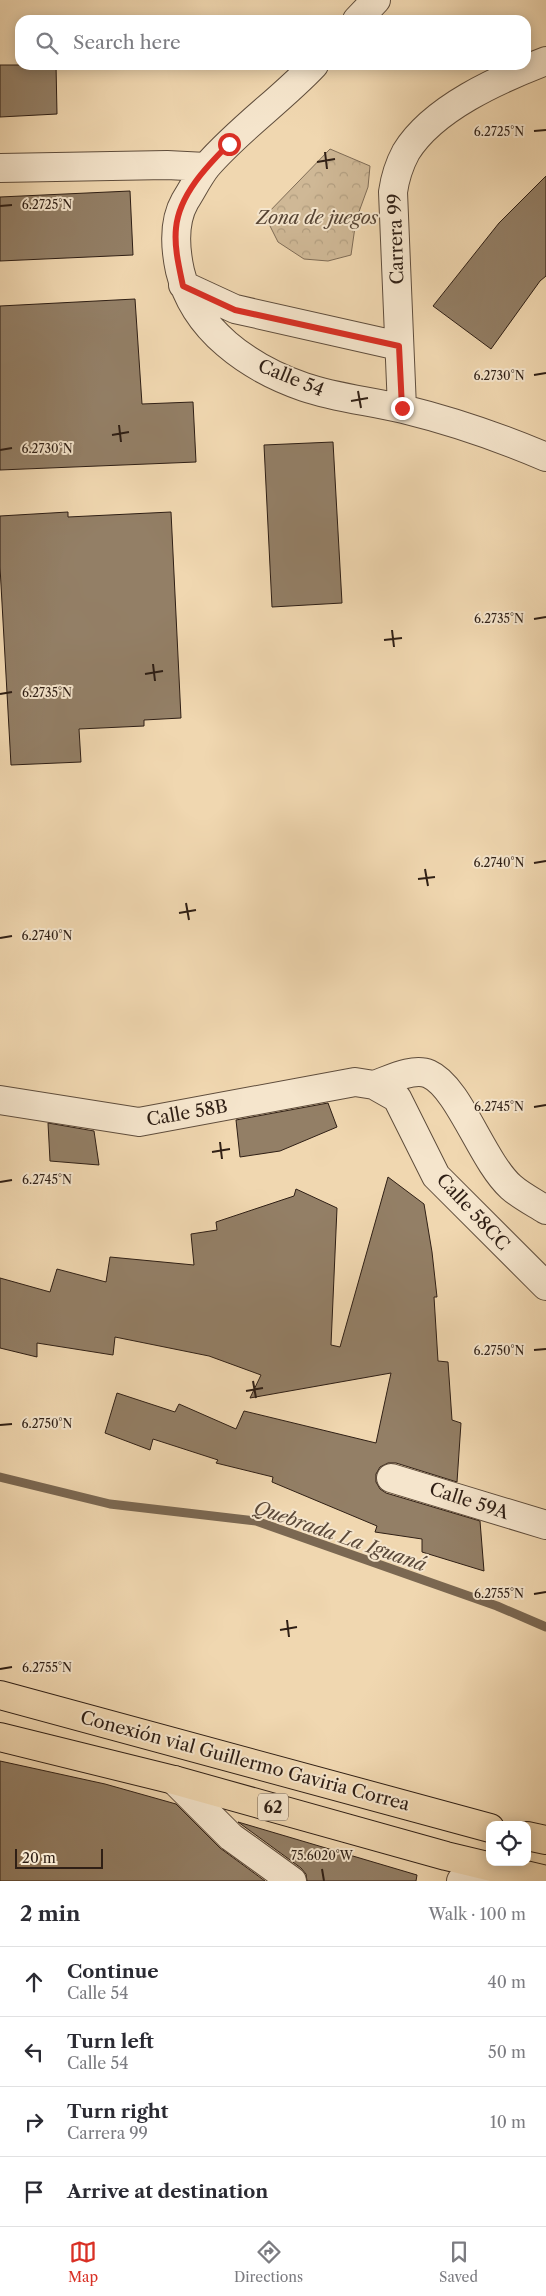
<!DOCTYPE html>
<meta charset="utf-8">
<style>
body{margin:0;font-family:"Libre Caslon Text",serif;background:#f2f2f3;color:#2b2b33}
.controls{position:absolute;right:15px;bottom:15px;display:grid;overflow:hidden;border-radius:10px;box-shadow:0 2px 12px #0003}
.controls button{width:45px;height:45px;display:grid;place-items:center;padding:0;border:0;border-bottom:1px solid #e1e1e2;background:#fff;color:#2b2b33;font:25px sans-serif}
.scale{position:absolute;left:15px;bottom:12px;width:88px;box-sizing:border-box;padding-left:5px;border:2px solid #2f1f15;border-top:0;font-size:14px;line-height:18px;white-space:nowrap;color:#2f1f15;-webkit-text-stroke:4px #f5e5cc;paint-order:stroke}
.stop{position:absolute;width:15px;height:15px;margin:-11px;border:4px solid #d93025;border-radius:50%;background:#fff}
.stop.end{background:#d93025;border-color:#fff;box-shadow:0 1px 5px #0008}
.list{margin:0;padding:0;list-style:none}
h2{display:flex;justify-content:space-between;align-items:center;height:65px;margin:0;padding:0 20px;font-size:21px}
h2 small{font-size:16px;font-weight:400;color:#7c7c81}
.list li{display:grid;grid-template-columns:32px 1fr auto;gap:15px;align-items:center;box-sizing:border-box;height:70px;padding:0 20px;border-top:1px solid #e1e1e2}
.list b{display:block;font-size:19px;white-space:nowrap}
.list p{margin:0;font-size:16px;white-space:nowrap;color:#7c7c81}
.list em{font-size:16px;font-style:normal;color:#7c7c81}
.icon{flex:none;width:28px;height:28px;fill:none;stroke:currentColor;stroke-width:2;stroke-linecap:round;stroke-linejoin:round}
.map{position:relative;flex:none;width:546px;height:1881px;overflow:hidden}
.search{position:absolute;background:#fff;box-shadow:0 2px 12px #0003;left:15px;right:15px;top:15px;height:55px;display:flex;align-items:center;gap:12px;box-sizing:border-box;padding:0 18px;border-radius:15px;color:#7c7c81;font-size:19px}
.sheet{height:345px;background:#fff}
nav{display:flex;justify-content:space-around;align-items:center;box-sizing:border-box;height:70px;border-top:1px solid #e1e1e2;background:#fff;font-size:14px;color:#7c7c81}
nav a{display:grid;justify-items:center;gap:2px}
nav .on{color:#d93025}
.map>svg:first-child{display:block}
</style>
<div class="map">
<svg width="546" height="1881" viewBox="0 0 546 1881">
<defs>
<pattern id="park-crowns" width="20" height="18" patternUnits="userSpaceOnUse" patternTransform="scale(1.25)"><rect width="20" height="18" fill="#cfb896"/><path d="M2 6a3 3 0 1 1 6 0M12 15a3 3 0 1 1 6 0" fill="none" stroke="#b29e80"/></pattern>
</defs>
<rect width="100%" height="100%" fill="#f0d7b0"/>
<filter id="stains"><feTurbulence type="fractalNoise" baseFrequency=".004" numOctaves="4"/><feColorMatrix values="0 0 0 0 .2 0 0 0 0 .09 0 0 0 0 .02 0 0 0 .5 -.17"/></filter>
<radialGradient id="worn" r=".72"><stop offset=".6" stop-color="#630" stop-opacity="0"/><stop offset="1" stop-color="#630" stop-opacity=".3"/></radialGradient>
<!-- park -->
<path fill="url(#park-crowns)" stroke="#7f6c56" d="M 330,149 L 370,166 L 368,187 L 356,220 L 351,255 L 328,261 L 304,259 L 278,242 L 265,216 Z"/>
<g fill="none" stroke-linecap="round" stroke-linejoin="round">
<!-- stream -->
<path stroke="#7b6852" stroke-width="9" d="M 0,1477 L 110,1504 L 256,1521 L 497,1606 L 546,1627"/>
</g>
<!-- building -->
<path fill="#937f66" stroke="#2f1f15" d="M 0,65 L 56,65 L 57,114 L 0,117 Z
M 546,176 L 546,276 L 540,281 L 491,349 L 433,306 L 499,223 Z
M 130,191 L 133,255 L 0,261 L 0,197 Z
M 135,299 L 142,404 L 193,402 L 196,462 L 0,470 L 0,306 Z
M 333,442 L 342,603 L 272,607 L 264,445 Z
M 68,512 L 68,517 L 171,512 L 181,718 L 144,720 L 144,726 L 79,729 L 81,762 L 11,765 L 0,567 L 0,516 Z
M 328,1103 L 337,1127 L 280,1151 L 240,1157 L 236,1120 Z
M 48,1123 L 94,1131 L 99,1165 L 50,1161 Z
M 388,1177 L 424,1204 L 432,1252 L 437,1297 L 434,1297 L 438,1361 L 448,1362 L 452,1420 L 461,1423 L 457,1482 L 396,1463 L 388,1463 L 380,1467 L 376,1474 L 376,1482 L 380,1489 L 386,1493 L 480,1521 L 484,1571 L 422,1552 L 422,1539 L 375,1532 L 377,1526 L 272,1482 L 273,1477 L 216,1463 L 218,1460 L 153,1439 L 150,1450 L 105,1433 L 117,1393 L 175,1412 L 179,1404 L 236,1429 L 244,1411 L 376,1443 L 391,1373 L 250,1398 L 261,1375 L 209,1356 L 115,1337 L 113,1355 L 37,1343 L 37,1357 L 0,1348 L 0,1278 L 50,1292 L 57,1269 L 106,1282 L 110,1257 L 194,1265 L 191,1234 L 217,1230 L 216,1222 L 294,1196 L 296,1189 L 337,1208 L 331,1345 L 340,1347 Z
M 0,1761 L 105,1784 L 176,1804 L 220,1848 L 265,1881 L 0,1881 Z
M 238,1822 L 417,1875 L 416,1881 L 307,1881 L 306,1874 L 301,1868 Z"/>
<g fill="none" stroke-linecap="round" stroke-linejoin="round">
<!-- minor casing -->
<g stroke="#5f4d3c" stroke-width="30">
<path id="minor" d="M 357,20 L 376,0
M 314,65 C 281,100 239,129 207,166 C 199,176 192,190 185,201 C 173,222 175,248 180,271 C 194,330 249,368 304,387 C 336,398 370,401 403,409 C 452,421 499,437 546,457
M 0,168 L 167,165 L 206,167
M 183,285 L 235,309 L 399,346
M 402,408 L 393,192 C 395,178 399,165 406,152 C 433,108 499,79 546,61
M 374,1085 C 389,1080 413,1067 429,1074 C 459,1087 482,1161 511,1187 C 521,1196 535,1203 546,1210
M 0,1100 L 139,1122 L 355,1082 L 374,1085 L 397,1098 L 436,1176 L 546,1286
M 391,1478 L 546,1525
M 174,1780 L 231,1837 L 292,1881
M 461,1881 L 495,1869"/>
</g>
<!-- highway casing -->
<g stroke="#2f1f15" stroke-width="30">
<path id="highway" d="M 0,1695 L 490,1828
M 0,1737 L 174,1780 L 446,1856 L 546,1880
M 527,1836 L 546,1840"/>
</g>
<!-- minor -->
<use href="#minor" stroke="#f5e5cc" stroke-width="28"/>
<!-- highway -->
<use href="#highway" stroke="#f0d7b0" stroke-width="28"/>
</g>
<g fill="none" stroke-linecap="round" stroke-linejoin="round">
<!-- route -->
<path stroke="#d93025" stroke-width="6" d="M 229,144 C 207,166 179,195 176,228 C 174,247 179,267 183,286 L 235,310 L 399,346 L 402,408"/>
</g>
<!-- ticks -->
<path fill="none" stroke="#2f1f15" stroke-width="2" d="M 534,131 L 546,130M 325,152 L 327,169M 317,162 L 335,159M 0,206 L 12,205M 534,375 L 546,373M 358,391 L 361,408M 351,401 L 368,398M 119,425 L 121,442M 112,435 L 129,432M 0,450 L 12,448M 534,619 L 546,617M 392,630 L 394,647M 384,640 L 402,638M 153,664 L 155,681M 145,674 L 163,671M 0,694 L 12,692M 534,863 L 546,861M 425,869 L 428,886M 418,879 L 435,877M 186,903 L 189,920M 179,913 L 196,910M 0,938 L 12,936M 534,1107 L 546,1105M 220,1142 L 222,1159M 212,1152 L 230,1149M 0,1182 L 12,1180M 534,1350 L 546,1349M 253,1381 L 256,1398M 246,1391 L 263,1388M 0,1425 L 12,1424M 534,1594 L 546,1592M 287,1620 L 289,1637M 280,1630 L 297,1627M 0,1669 L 12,1667M 322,1869 L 324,1881"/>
<g text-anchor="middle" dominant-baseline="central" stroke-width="4" stroke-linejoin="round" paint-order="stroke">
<!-- shield labels -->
<rect fill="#f5e5cc" stroke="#6a5a4c" stroke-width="1" x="258" y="1793.5" width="30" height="27" rx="4"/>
<g font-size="16" font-weight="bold" fill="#2f1f15">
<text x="273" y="1807">62</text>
</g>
<!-- park labels -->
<g font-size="18" font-style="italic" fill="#574535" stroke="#f5e5cc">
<text x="317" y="218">Zona de juegos</text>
</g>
<!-- street labels -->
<g font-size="18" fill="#2f1f15" stroke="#f5e5cc">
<text transform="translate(396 239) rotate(-92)">Carrera 99</text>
<text transform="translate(291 378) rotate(22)">Calle 54</text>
<text transform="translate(187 1113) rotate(-10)">Calle 58B</text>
<text transform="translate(473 1212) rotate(47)">Calle 58CC</text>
<text transform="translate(469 1501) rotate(18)">Calle 59A</text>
<text transform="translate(245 1761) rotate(15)">Conexión vial Guillermo Gaviria Correa</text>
</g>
<!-- water labels -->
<g font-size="19" font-style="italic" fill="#5b4939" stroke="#f5e5cc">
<text transform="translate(340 1536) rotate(19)">Quebrada La Iguaná</text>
</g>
</g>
<g font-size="12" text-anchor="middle" fill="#2f1f15" stroke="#f5e5cc" stroke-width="4" stroke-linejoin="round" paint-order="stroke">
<text x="499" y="136">6.2725°N</text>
<text x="47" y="209">6.2725°N</text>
<text x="499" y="380">6.2730°N</text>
<text x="47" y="453">6.2730°N</text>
<text x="499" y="623">6.2735°N</text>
<text x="47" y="697">6.2735°N</text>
<text x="499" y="867">6.2740°N</text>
<text x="47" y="940">6.2740°N</text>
<text x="499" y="1111">6.2745°N</text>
<text x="47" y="1184">6.2745°N</text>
<text x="499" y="1355">6.2750°N</text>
<text x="47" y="1428">6.2750°N</text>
<text x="499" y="1598">6.2755°N</text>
<text x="47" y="1672">6.2755°N</text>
<text x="322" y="1860">75.6020°W</text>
</g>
<rect width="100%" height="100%" filter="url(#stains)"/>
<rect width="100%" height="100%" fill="url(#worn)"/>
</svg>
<div class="controls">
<button><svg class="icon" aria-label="locate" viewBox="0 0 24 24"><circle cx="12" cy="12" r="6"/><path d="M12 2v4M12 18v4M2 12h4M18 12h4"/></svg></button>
</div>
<div class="scale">20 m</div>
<div class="stop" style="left:229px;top:144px"></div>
<div class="stop end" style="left:402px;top:408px"></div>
<div class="search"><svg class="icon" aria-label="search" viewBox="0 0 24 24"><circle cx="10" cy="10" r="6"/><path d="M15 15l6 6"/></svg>Search here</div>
</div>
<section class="sheet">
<h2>2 min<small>Walk · 100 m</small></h2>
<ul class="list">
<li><svg class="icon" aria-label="ahead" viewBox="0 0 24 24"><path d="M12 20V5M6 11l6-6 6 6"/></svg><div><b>Continue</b><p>Calle 54</p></div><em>40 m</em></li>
<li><svg class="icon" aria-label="left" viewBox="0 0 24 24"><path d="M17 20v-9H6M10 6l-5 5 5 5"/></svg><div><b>Turn left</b><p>Calle 54</p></div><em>50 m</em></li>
<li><svg class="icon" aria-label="right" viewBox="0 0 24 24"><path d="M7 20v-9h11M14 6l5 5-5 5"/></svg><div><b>Turn right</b><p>Carrera 99</p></div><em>10 m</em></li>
<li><svg class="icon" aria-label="arrive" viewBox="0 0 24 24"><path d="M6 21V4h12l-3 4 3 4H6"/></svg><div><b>Arrive at destination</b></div></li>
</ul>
</section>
<nav>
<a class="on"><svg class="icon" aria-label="map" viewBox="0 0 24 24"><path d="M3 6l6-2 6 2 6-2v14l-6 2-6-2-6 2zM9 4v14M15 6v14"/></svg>Map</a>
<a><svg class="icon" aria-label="directions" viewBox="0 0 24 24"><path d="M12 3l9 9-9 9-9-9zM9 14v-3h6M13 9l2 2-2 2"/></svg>Directions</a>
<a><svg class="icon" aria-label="saved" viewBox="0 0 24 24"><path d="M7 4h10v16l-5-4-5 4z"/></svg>Saved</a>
</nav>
